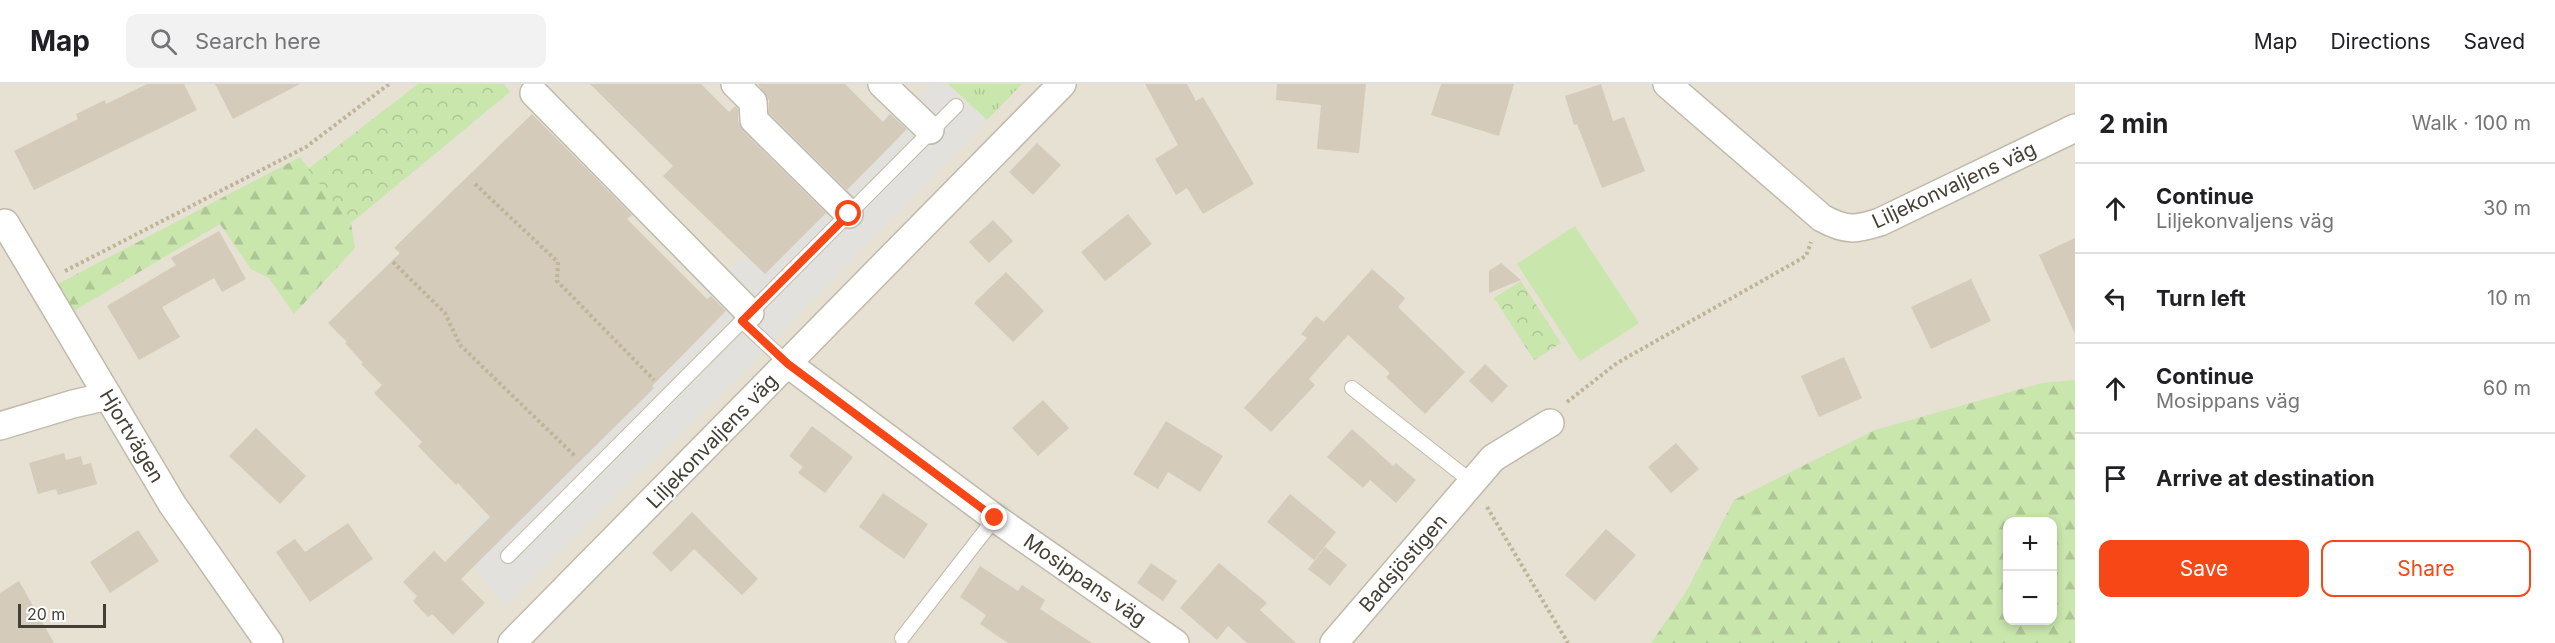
<!DOCTYPE html>
<meta charset="utf-8">
<style>
body{margin:0;font-family:Inter,sans-serif;background:#f2f2f2;color:#202124}
.controls{position:absolute;right:18px;bottom:18px;display:grid;overflow:hidden;border-radius:12px;box-shadow:0 3px 9px #0003}
.controls button{width:54px;height:54px;display:grid;place-items:center;padding:0;border:0;border-bottom:2px solid #e0e0e0;background:#fff;color:#202124;font:30px sans-serif}
.scale{position:absolute;left:18px;bottom:15px;width:88px;box-sizing:border-box;padding-left:6px;border:3px solid #443f34;border-top:0;font-size:16px;line-height:21px;white-space:nowrap;color:#443f34;-webkit-text-stroke:4px #fff;paint-order:stroke}
.stop{position:absolute;width:18px;height:18px;margin:-14px;border:4px solid #f84716;border-radius:50%;background:#fff}
.stop.end{background:#f84716;border-color:#fff;box-shadow:0 2px 6px #0008}
.list{margin:0;padding:0;list-style:none}
h2{display:flex;justify-content:space-between;align-items:center;height:78px;margin:0;padding:0 24px;font-size:26px}
h2 small{font-size:20px;font-weight:400;color:#757577}
.list li{display:grid;grid-template-columns:39px 1fr auto;gap:18px;align-items:center;box-sizing:border-box;height:90px;padding:0 24px;border-top:2px solid #e0e0e0}
.list b{display:block;font-size:22px;white-space:nowrap}
.list p{margin:0;font-size:20px;white-space:nowrap;color:#757577}
.list em{font-size:20px;font-style:normal;color:#757577}
.actions{display:flex;gap:12px;padding:18px 24px}
.actions a{flex:1;padding:14px 0;border:2px solid #f84716;border-radius:12px;text-align:center;font-size:21px;color:#f84716}
.actions .main{background:#f84716;color:#fff}
.icon{flex:none;width:33px;height:33px;fill:none;stroke:currentColor;stroke-width:2;stroke-linecap:round;stroke-linejoin:round}
.map{position:relative;flex:none;width:2075px;height:559px;overflow:hidden}
header{display:flex;align-items:center;gap:36px;box-sizing:border-box;height:84px;padding:0 30px;background:#fff;border-bottom:2px solid #e0e0e0}
header strong{font-size:28px}
nav{display:flex;gap:33px;margin-inline-start:auto;font-size:21px}
.search{width:420px;height:54px;background:#f2f2f2;display:flex;align-items:center;gap:15px;box-sizing:border-box;padding:0 21px;border-radius:12px;color:#757577;font-size:22px}
main{display:flex}
aside{flex:1;background:#fff}
.map>svg:first-child{display:block}
</style>
<header>
<strong>Map</strong>
<div class="search"><svg class="icon" aria-label="search" viewBox="0 0 24 24"><circle cx="10" cy="10" r="6"/><path d="M15 15l6 6"/></svg>Search here</div>
<nav><a>Map</a><a>Directions</a><a>Saved</a></nav>
</header>
<main>
<div class="map">
<svg width="2075" height="559" viewBox="0 0 2075 559">
<defs>
<pattern id="grass-tufts" width="24" height="20" patternUnits="userSpaceOnUse" patternTransform="scale(1.5)"><rect width="24" height="20" fill="#c9e6ad"/><path d="M3 7l-1-3M5 7V3M7 7l1-3M15 17l-1-3M17 17v-4M19 17l1-3" fill="none" stroke="#aec695"/></pattern>
<pattern id="forest-firs" width="22" height="20" patternUnits="userSpaceOnUse" patternTransform="scale(1.5)"><rect width="22" height="20" fill="#c9e6ad"/><path d="M5 1l3.5 6h-7zM16 11l3.5 6h-7z" fill="#aec695"/></pattern>
<pattern id="park-crowns" width="20" height="18" patternUnits="userSpaceOnUse" patternTransform="scale(1.5)"><rect width="20" height="18" fill="#c9e6ad"/><path d="M2 6a3 3 0 1 1 6 0M12 15a3 3 0 1 1 6 0" fill="none" stroke="#aec695"/></pattern>
</defs>
<rect width="100%" height="100%" fill="#f2efe5"/>
<!-- residential -->
<path fill="#e6e1d3" fill-rule="evenodd" d="M 0,0 L 2075,0 L 2075,559 L 0,559 ZM 2008,438 L 2052,438 L 2052,536 L 2008,536 Z"/>
<!-- grass -->
<path fill="url(#grass-tufts)" d="M 948,0 L 1022,0 L 987,36 Z"/>
<!-- forest -->
<path fill="url(#forest-firs)" fill-rule="evenodd" d="M 300,73 L 351,139 L 355,164 L 294,230 L 269,194 L 251,185 L 220,140 L 72,228 L 56,201 Z
M 2075,296 L 2075,559 L 1651,559 L 1686,508 L 1734,416 L 1875,346 L 2042,299 ZM 2008,438 L 2052,438 L 2052,536 L 2008,536 Z"/>
<!-- park -->
<path fill="url(#park-crowns)" d="M 418,0 L 504,0 L 510,8 L 351,139 L 308,85 Z
M 1521,197 L 1561,259 L 1534,276 L 1494,214 Z"/>
<!-- pitch -->
<path fill="#c9e6ad" d="M 1575,142 L 1639,239 L 1580,277 L 1517,180 Z"/>
<!-- parking -->
<path fill="#e3e1dd" d="M 933,0 L 947,0 L 987,36 L 751,280 L 505,523 L 458,461 L 898,18 L 915,20 Z"/>
<!-- building -->
<path fill="#d4cbba" d="M 147,0 L 184,0 L 197,26 L 34,106 L 14,67 L 78,35 L 76,30 L 105,16 L 106,20 Z
M 215,0 L 300,0 L 233,35 Z
M 590,0 L 701,0 L 729,28 L 735,22 L 738,25 L 738,37 L 743,47 L 826,129 L 765,190 L 663,92 L 673,82 Z
M 758,0 L 845,0 L 883,38 L 890,30 L 907,45 L 847,106 L 769,29 L 769,16 Z
M 1145,0 L 1187,0 L 1196,17 L 1203,13 L 1254,100 L 1203,130 L 1187,104 L 1176,111 L 1155,75 L 1178,61 Z
M 1277,0 L 1366,0 L 1359,69 L 1317,65 L 1321,21 L 1276,16 Z
M 1441,0 L 1514,0 L 1499,52 L 1431,31 Z
M 1601,0 L 1613,37 L 1624,33 L 1645,87 L 1602,104 L 1577,40 L 1574,41 L 1565,12 Z
M 532,30 L 632,131 L 627,135 L 707,215 L 711,212 L 726,227 L 652,302 L 654,304 L 461,495 L 485,519 L 453,551 L 432,530 L 428,533 L 413,517 L 417,512 L 403,498 L 434,467 L 445,478 L 490,433 L 458,399 L 456,401 L 418,362 L 422,358 L 374,309 L 382,301 L 361,280 L 363,279 L 345,259 L 347,258 L 328,239 L 400,169 L 394,164 Z
M 1037,59 L 1061,81 L 1033,111 L 1009,88 Z
M 1128,130 L 1152,160 L 1105,197 L 1081,168 Z
M 993,136 L 1013,157 L 989,179 L 969,158 Z
M 219,147 L 246,195 L 222,208 L 214,194 L 162,223 L 180,253 L 139,276 L 107,222 L 176,181 L 171,174 Z
M 2075,154 L 2075,250 L 2039,171 Z
M 1501,179 L 1521,196 L 1489,209 L 1489,187 Z
M 1372,185 L 1405,214 L 1398,223 L 1465,288 L 1425,330 L 1386,293 L 1390,289 L 1348,251 L 1309,295 L 1315,301 L 1271,348 L 1244,324 L 1307,254 L 1301,250 L 1316,232 L 1324,238 Z
M 1006,188 L 1044,227 L 1013,258 L 974,219 Z
M 1971,195 L 1991,237 L 1931,265 L 1911,223 Z
M 1844,273 L 1862,314 L 1819,333 L 1801,292 Z
M 1485,280 L 1508,302 L 1492,319 L 1469,297 Z
M 1043,316 L 1069,344 L 1038,372 L 1012,344 Z
M 1166,337 L 1223,372 L 1200,408 L 1168,388 L 1158,405 L 1133,390 Z
M 812,342 L 853,373 L 825,409 L 798,389 L 803,383 L 789,372 Z
M 256,344 L 306,392 L 280,420 L 229,372 Z
M 1352,345 L 1393,382 L 1396,379 L 1416,396 L 1396,419 L 1370,396 L 1363,404 L 1327,373 Z
M 1676,359 L 1699,385 L 1671,409 L 1648,383 Z
M 64,369 L 66,376 L 81,372 L 83,381 L 91,379 L 97,400 L 58,411 L 56,405 L 38,410 L 29,379 Z
M 883,409 L 928,440 L 904,475 L 859,443 Z
M 1290,410 L 1336,448 L 1314,476 L 1267,438 Z
M 692,428 L 758,495 L 742,511 L 694,465 L 671,488 L 652,469 Z
M 348,439 L 373,475 L 310,518 L 276,468 L 295,455 L 305,468 Z
M 1606,445 L 1636,471 L 1595,517 L 1565,491 Z
M 138,446 L 159,477 L 110,509 L 90,478 Z
M 1325,463 L 1347,481 L 1330,502 L 1308,485 Z
M 1151,479 L 1177,497 L 1163,517 L 1137,499 Z
M 1219,479 L 1267,519 L 1260,526 L 1296,559 L 1247,559 L 1228,542 L 1217,556 L 1180,524 Z
M 980,482 L 1018,507 L 1022,501 L 1045,516 L 1040,525 L 1092,559 L 1008,559 L 980,540 L 986,531 L 960,513 Z
M 19,497 L 54,559 L 0,559 L 0,509 Z"/>
<g fill="none" stroke-linecap="round" stroke-linejoin="round">
<!-- service casing -->
<g stroke="#c0baaa" stroke-width="16">
<path id="service" d="M 742,237 L 788,280
M 1352,304 L 1472,398
M 508,472 L 956,22
M 902,554 L 995,434"/>
</g>
<!-- minor casing -->
<g stroke="#c0baaa" stroke-width="30">
<path id="minor" d="M 735,0 L 753,18 L 754,36 L 849,130
M 882,0 L 930,46
M 1667,0 L 1822,134 C 1846,147 1855,146 1880,138 L 2075,44
M 534,9 L 750,229
M 5,139 L 172,420 L 269,559
M 788,280 L 995,434 L 1175,559
M 0,342 L 73,320 L 108,312
M 512,559 L 1062,0
M 1334,559 L 1493,374 L 1550,339"/>
</g>
<!-- path -->
<path stroke="#bfb499" stroke-width="4" stroke-dasharray="3 3" stroke-linecap="butt" d="M 475,100 L 558,178 L 557,197 L 654,296
M 393,178 L 445,229 L 460,261 L 576,373
M 65,187 L 306,63 L 389,0
M 1567,318 L 1617,279 L 1806,172 L 1811,158
M 1487,423 L 1568,559"/>
<!-- service -->
<use href="#service" stroke="#fff" stroke-width="14"/>
<!-- minor -->
<use href="#minor" stroke="#fff" stroke-width="27"/>
</g>
<g fill="none" stroke-linecap="round" stroke-linejoin="round">
<!-- route -->
<path stroke="#f84716" stroke-width="8" d="M 849,130 L 742,237 L 788,280 L 995,434"/>
</g>
<g text-anchor="middle" dominant-baseline="central" stroke-width="4.5" stroke-linejoin="round" paint-order="stroke">
<!-- street labels -->
<g font-size="20" fill="#443f34" stroke="#fff">
<text transform="translate(1954 101) rotate(-25)">Liljekonvaljens väg</text>
<text transform="translate(132 352) rotate(59)">Hjortvägen</text>
<text transform="translate(712 357) rotate(-46)">Liljekonvaljens väg</text>
<text transform="translate(1403 479) rotate(-49)">Badsjöstigen</text>
<text transform="translate(1085 496) rotate(35)">Mosippans väg</text>
</g>
</g>
</svg>
<div class="controls">
<button>+</button>
<button>−</button>
</div>
<div class="scale">20 m</div>
<div class="stop" style="left:849px;top:130px"></div>
<div class="stop end" style="left:995px;top:434px"></div>
</div>
<aside>
<h2>2 min<small>Walk · 100 m</small></h2>
<ul class="list">
<li><svg class="icon" aria-label="ahead" viewBox="0 0 24 24"><path d="M12 20V5M6 11l6-6 6 6"/></svg><div><b>Continue</b><p>Liljekonvaljens väg</p></div><em>30 m</em></li>
<li><svg class="icon" aria-label="left" viewBox="0 0 24 24"><path d="M17 20v-9H6M10 6l-5 5 5 5"/></svg><div><b>Turn left</b></div><em>10 m</em></li>
<li><svg class="icon" aria-label="ahead" viewBox="0 0 24 24"><path d="M12 20V5M6 11l6-6 6 6"/></svg><div><b>Continue</b><p>Mosippans väg</p></div><em>60 m</em></li>
<li><svg class="icon" aria-label="arrive" viewBox="0 0 24 24"><path d="M6 21V4h12l-3 4 3 4H6"/></svg><div><b>Arrive at destination</b></div></li>
</ul>
<div class="actions"><a class="main">Save</a><a>Share</a></div>
</aside>
</main>
